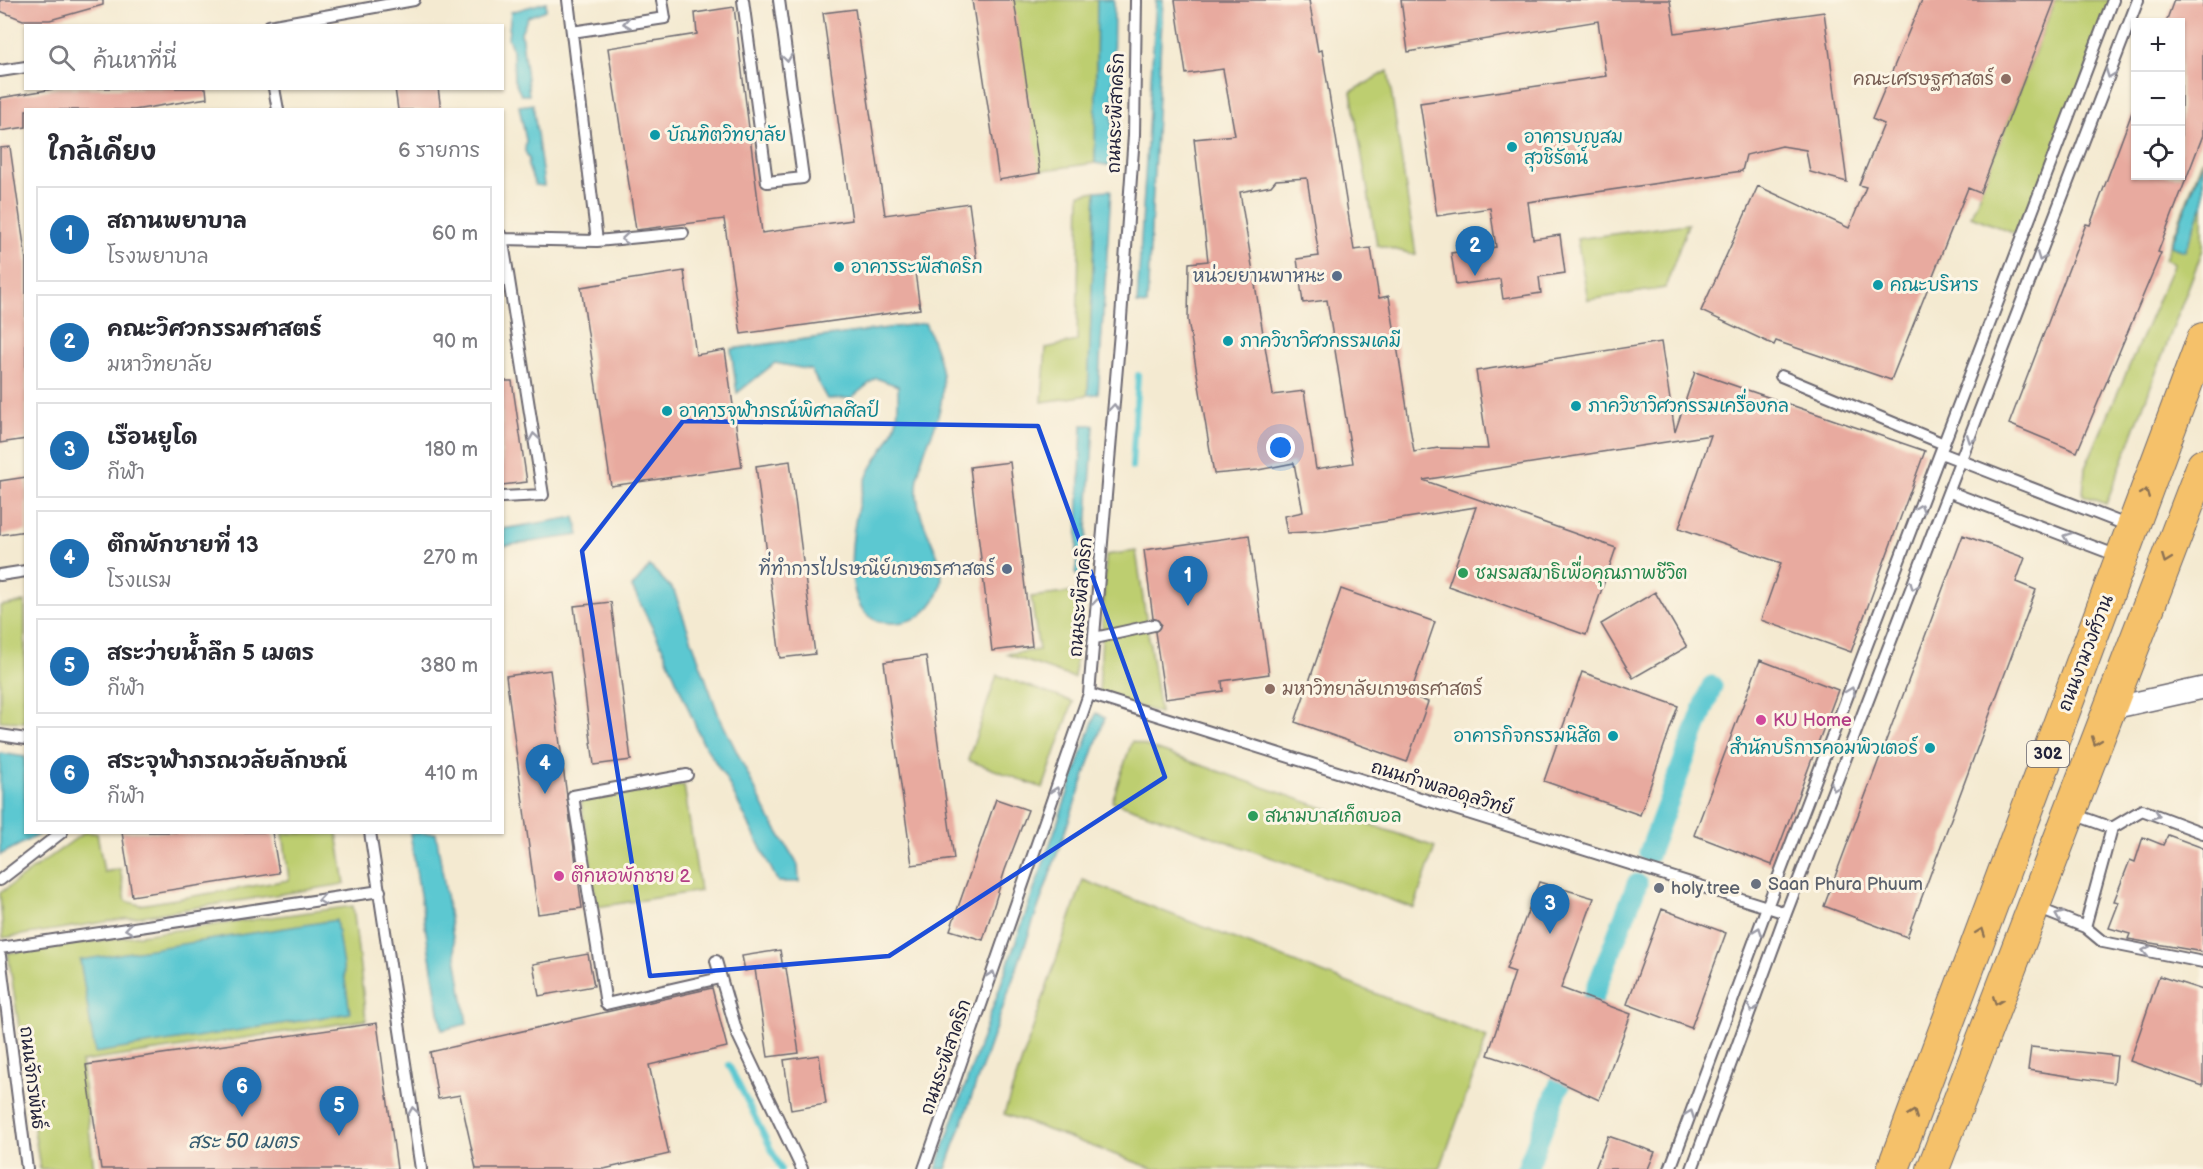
<!DOCTYPE html>
<html lang="th">
<meta charset="utf-8">
<style>
body{margin:0;font-family:"Balsamiq Sans","Playpen Sans Thai",sans-serif;background:#f2f2f3;color:#2b2b33}
.controls{position:absolute;right:18px;top:18px;display:grid;overflow:hidden;border-radius:0px;box-shadow:0 2px 4px #0004}
.controls button{width:54px;height:54px;display:grid;place-items:center;padding:0;border:0;border-bottom:2px solid #e1e1e2;background:#fff;color:#2b2b33;font:30px sans-serif}
.you{position:absolute;left:1281px;top:448px;width:21px;height:21px;margin:-15px;border:4px solid #fff;border-radius:50%;background:#1a73e8;box-shadow:0 0 0 9px #1a73e833}
.badge{display:grid;place-items:center;width:39px;height:39px;border-radius:50%;background:#1f6fb2;color:#fff;font-size:20px;font-weight:700}
.pin{position:absolute;translate:-50% -50px;filter:drop-shadow(0 2px 3px #0008)}
.pin::after{content:'';position:absolute;top:32px;width:21px;height:18px;background:inherit;clip-path:polygon(0 0,100% 0,50% 100%)}
.list{margin:0;padding:0;list-style:none}
h2{display:flex;justify-content:space-between;align-items:center;height:78px;margin:0;padding:0 24px;font-size:26px}
h2 small{font-size:20px;font-weight:400;color:#7c7c81}
.list li{display:grid;grid-template-columns:39px 1fr auto;gap:18px;align-items:center;box-sizing:border-box;height:96px;margin:0 12px 12px;padding:0 12px;border:2px solid #e1e1e2;border-radius:0px}
.list b{display:block;font-size:22px;white-space:nowrap}
.list p{margin:0;font-size:20px;white-space:nowrap;color:#7c7c81}
.list em{font-size:20px;font-style:normal;color:#7c7c81}
.icon{flex:none;width:33px;height:33px;fill:none;stroke:currentColor;stroke-width:2;stroke-linecap:round;stroke-linejoin:round}
.map{position:relative;flex:none;width:2203px;height:1169px;overflow:hidden}
.search{position:absolute;background:#fff;box-shadow:0 2px 4px #0004;left:24px;top:24px;width:480px;height:66px;display:flex;align-items:center;gap:15px;box-sizing:border-box;padding:0 21px;border-radius:0px;color:#7c7c81;font-size:22px}
.panel{position:absolute;background:#fff;box-shadow:0 2px 4px #0004;left:24px;top:108px;width:480px;height:726px;border-radius:0px}
.map>svg:first-child{display:block}
</style>
<div class="map">
<svg width="2203" height="1169" viewBox="0 0 2203 1169">
<rect width="100%" height="100%" fill="#fcf5e5"/>
<filter id="ink" filterUnits="userSpaceOnUse"><feTurbulence type="fractalNoise" baseFrequency=".0167" numOctaves="2"/><feDisplacementMap in="SourceGraphic" scale="12" xChannelSelector="R" yChannelSelector="G"/><feConvolveMatrix kernelMatrix="1 2 1 2 8 2 1 2 1" color-interpolation-filters="sRGB"/></filter>
<filter id="wash" filterUnits="userSpaceOnUse"><feTurbulence type="fractalNoise" baseFrequency=".008" numOctaves="4" result="noise"/><feDisplacementMap in="SourceGraphic" scale="24" xChannelSelector="R" yChannelSelector="G"/><feGaussianBlur stdDeviation="1.35" result="paint"/><feColorMatrix in="noise" values="0 0 0 0 0 0 0 0 0 0 0 0 0 0 0 0 0 1.4 0 .05"/><feComposite in="paint" operator="in"/></filter>
<g filter="url(#wash)">
<rect width="100%" height="100%" fill="#f4ead1"/>
<!-- green -->
<path fill="#bdce70" stroke="#707856" stroke-width="1.5" d="M 1013,0 L 1097,0 L 1095,163 L 1037,171 Z
M 2055,0 L 2113,0 L 2023,237 L 1971,216 Z
M 1388,71 L 1416,255 L 1377,245 L 1351,92 Z
M 2203,158 L 2203,249 L 2106,504 L 2083,495 L 2085,468 L 2174,263 L 2165,259 Z
M 1096,191 L 1088,395 L 1042,402 L 1046,348 L 1077,341 L 1080,194 Z
M 1688,224 L 1665,288 L 1588,300 L 1577,239 Z
M 1136,551 L 1160,713 L 1099,695 L 1106,555 Z
M 1083,591 L 1074,678 L 1006,654 L 1039,650 L 1031,597 Z
M 25,602 L 25,722 L 0,721 L 0,606 Z
M 997,675 L 1073,702 L 1043,788 L 968,760 Z
M 1132,741 L 1435,847 L 1414,908 L 1112,801 Z
M 684,785 L 700,891 L 597,907 L 581,801 Z
M 85,832 L 97,833 L 104,872 L 120,869 L 126,901 L 140,905 L 289,880 L 283,833 L 337,833 L 345,884 L 3,938 L 0,893 Z
M 1083,880 L 1487,1037 L 1440,1169 L 1154,1169 L 1004,1114 Z
M 353,906 L 366,1020 L 81,1062 L 94,1169 L 40,1169 L 8,953 Z"/>
<!-- water -->
<path fill="#5bc8d1" stroke="#3e7586" stroke-width="1.5" d="M 1097,0 L 1114,0 L 1112,166 L 1095,163 Z
M 1156,0 L 1163,0 L 1147,305 L 1137,304 Z
M 546,2 L 546,10 L 528,17 L 521,32 L 529,95 L 521,95 L 514,80 L 513,51 L 508,38 L 511,12 Z
M 533,104 L 544,186 L 535,185 L 528,166 L 529,159 L 525,151 L 526,140 L 519,106 Z
M 2203,162 L 2203,205 L 2185,251 L 2171,246 Z
M 1111,190 L 1098,394 L 1088,395 L 1096,191 Z
M 925,323 C 943,363 950,388 933,431 C 924,451 917,469 917,491 C 917,539 970,575 921,615 C 910,623 890,625 878,621 C 834,607 855,504 868,474 C 876,457 892,440 896,422 C 899,411 898,398 898,386 L 876,378 L 851,398 L 827,399 L 811,370 L 775,363 L 737,393 L 731,349 Z
M 1082,425 L 1094,425 L 1084,575 L 1076,575 Z
M 575,517 L 579,535 L 503,546 L 503,529 Z
M 650,566 L 674,591 L 719,716 L 769,817 L 798,865 L 799,882 L 778,882 L 725,777 L 702,741 L 664,651 L 632,587 Z
M 1096,713 L 1105,718 L 946,1169 L 936,1169 Z
M 0,753 L 25,757 L 26,832 L 40,834 L 0,855 Z
M 410,833 L 436,833 L 467,1024 L 442,1030 Z
M 336,920 L 350,1013 L 95,1053 L 80,960 Z"/>
<g fill="none" stroke-linecap="round" stroke-linejoin="round">
<!-- stream -->
<path stroke="#5bc8d1" stroke-width="6" d="M 1132,467 L 1138,375
M 729,1065 L 781,1169"/>
<!-- canal -->
<path stroke="#5bc8d1" stroke-width="21" d="M 1649,853 L 1712,686
M 1582,1026 L 1637,884
M 1527,1169 L 1571,1055"/>
</g>
<g id="blocks">
<!-- building -->
<path fill="#e8aa9f" fill-rule="evenodd" d="M 0,0 L 103,0 L 103,5 L 50,20 L 23,20 L 0,11 Z
M 972,0 L 1014,0 L 1040,173 L 999,180 Z
M 1175,0 L 1309,0 L 1318,51 L 1322,50 L 1354,250 L 1371,248 L 1379,298 L 1389,296 L 1414,452 L 1438,448 L 1488,449 L 1476,371 L 1661,342 L 1675,432 L 1695,372 L 1925,451 L 1851,652 L 1761,620 L 1781,563 L 1679,528 L 1711,435 L 1423,480 L 1616,548 L 1586,635 L 1448,586 L 1476,507 L 1325,531 L 1287,533 L 1284,516 L 1303,512 L 1294,463 L 1258,470 L 1214,474 L 1188,320 L 1189,263 L 1208,261 L 1194,139 L 1235,135 L 1223,69 L 1186,74 ZM 1307,178 L 1319,256 L 1297,259 L 1303,303 L 1327,300 L 1353,463 L 1316,469 L 1304,391 L 1273,395 L 1240,192 L 1271,186 L 1276,180 Z
M 1401,0 L 1670,0 L 1675,33 L 1824,12 L 1847,182 L 1810,172 L 1806,150 L 1782,146 L 1746,155 L 1742,171 L 1528,202 L 1533,239 L 1560,235 L 1565,273 L 1539,277 L 1541,293 L 1503,299 L 1500,279 L 1456,285 L 1451,253 L 1496,247 L 1490,208 L 1437,216 L 1420,103 L 1606,76 L 1598,21 L 1408,52 Z
M 1922,0 L 2055,0 L 1980,193 L 1968,188 L 1891,380 L 1776,341 L 1774,345 L 1701,311 L 1758,186 L 1849,228 L 1866,187 L 1859,185 L 1884,124 L 1872,119 Z
M 2174,0 L 2203,0 L 2203,135 L 2158,252 L 2161,253 L 2077,452 L 2009,424 L 2086,224 L 2090,225 L 2134,107 L 2136,176 L 2181,176 L 2181,22 L 2166,22 Z
M 734,7 L 762,233 L 852,220 L 823,13 L 855,9 L 885,215 L 969,203 L 977,263 L 915,272 L 920,309 L 741,334 L 724,219 L 636,230 L 608,48 L 697,34 L 695,13 Z
M 59,88 L 206,88 L 207,98 L 134,110 L 26,110 L 26,127 L 0,131 L 0,98 Z
M 395,88 L 438,88 L 441,110 L 398,110 Z
M 10,147 L 26,260 L 26,439 L 0,443 L 0,148 Z
M 684,271 L 696,355 L 725,350 L 742,467 L 611,486 L 581,287 Z
M 502,381 L 512,381 L 527,482 L 502,485 Z
M 790,461 L 815,654 L 780,658 L 756,466 Z
M 1010,462 L 1032,646 L 992,651 L 970,467 Z
M 26,477 L 26,531 L 0,535 L 0,481 Z
M 1249,535 L 1269,674 L 1222,681 L 1223,691 L 1165,699 L 1155,632 L 1161,624 L 1153,618 L 1144,550 Z
M 1963,535 L 2025,558 L 2016,582 L 2036,590 L 1907,937 L 1824,906 Z
M 1341,589 L 1435,622 L 1410,695 L 1428,702 L 1407,762 L 1295,722 Z
M 1655,592 L 1687,647 L 1633,678 L 1601,624 Z
M 611,602 L 631,760 L 594,765 L 574,606 Z
M 926,656 L 954,859 L 912,865 L 884,662 Z
M 1760,660 L 1838,690 L 1772,865 L 1694,835 Z
M 550,670 L 582,908 L 538,914 L 506,676 Z
M 1582,672 L 1678,706 L 1640,815 L 1544,781 Z
M 996,799 L 1028,810 L 1005,870 L 983,940 L 950,930 Z
M 122,832 L 272,832 L 279,873 L 132,896 Z
M 2168,835 L 2203,848 L 2203,952 L 2128,939 L 2130,934 L 2109,928 L 2119,902 L 2114,901 L 2130,860 L 2135,862 L 2143,837 L 2163,845 Z
M 1539,882 L 1594,898 L 1561,988 L 1631,1014 L 1599,1100 L 1539,1072 L 1488,1055 L 1515,972 L 1506,969 Z
M 1662,909 L 1726,933 L 1691,1028 L 1627,1004 Z
M 780,950 L 783,968 L 786,968 L 799,1053 L 768,1057 L 755,969 L 745,971 L 742,956 Z
M 588,954 L 594,986 L 539,996 L 533,964 Z
M 2159,976 L 2203,990 L 2203,1086 L 2130,1061 Z
M 712,988 L 727,1047 L 649,1065 L 669,1154 L 604,1169 L 476,1169 L 460,1095 L 438,1099 L 430,1052 Z
M 377,1023 L 397,1169 L 101,1169 L 86,1065 Z
M 2031,1047 L 2117,1056 L 2114,1083 L 2028,1070 Z
M 819,1055 L 826,1104 L 791,1110 L 784,1060 Z
M 1608,1136 L 1655,1152 L 1648,1169 L 1595,1169 Z"/>
</g>
</g>
<g filter="url(#ink)">
<use href="#blocks" fill-opacity="0" stroke="#6c6870" stroke-width="1.5"/>
<g fill="none" stroke-linecap="round" stroke-linejoin="round">
<!-- service casing -->
<g stroke="#6c6870" stroke-width="14">
<path id="service" d="M 568,0 L 597,241
M 743,0 L 767,182 L 803,178 L 779,0
M 269,26 L 414,0
M 572,32 L 665,18 L 662,0
M 0,71 L 26,67
M 274,88 L 278,110
M 502,236 L 543,495 L 502,497
M 502,239 L 597,241 L 683,233
M 1781,376 L 1944,444
M 1941,453 L 2129,526
M 1950,492 L 2118,556
M 0,575 L 26,571
M 1095,638 L 1154,625
M 1089,694 L 1786,913
M 0,735 L 26,739
M 687,775 L 573,796 L 606,1004 L 720,978
M 2073,814 L 2112,828
M 370,832 L 421,1169
M 0,880 L 62,832
M 2037,908 L 2085,927 L 2103,942 L 2203,962
M 2085,927 L 2112,828 L 2142,810 L 2203,833
M 0,948 L 380,891
M 0,956 L 27,1169
M 716,961 L 737,1033 L 802,1169
M 924,1169 L 1089,694 L 1120,332 L 1134,135 L 1136,0
M 1670,1169 L 1767,907 L 2113,0
M 1692,1169 L 1786,913 L 2138,0"/>
</g>
<!-- minor casing -->
<g stroke="#6c6870" stroke-width="24">
<path id="minor" d="M 2108,709 L 2203,688"/>
</g>
<!-- primary casing -->
<g stroke="#6c6870" stroke-width="34">
<path id="primary" d="M 1893,1169 L 2203,339
M 1933,1169 L 2203,465"/>
</g>
<!-- service -->
<use href="#service" stroke="#fff" stroke-width="10"/>
<!-- minor -->
<use href="#minor" stroke="#fff" stroke-width="21"/>
<!-- primary -->
<use href="#primary" stroke="#f5c16b" stroke-width="32"/>
</g>
<!-- one-way arrows -->
<defs><path id="oneway-chevron" d="M-2-3.5L2.5 0L-2 3.5" fill="none" stroke-width="1.6" stroke-linecap="round" stroke-linejoin="round" transform="scale(1.5)"/></defs>
<g stroke="#9c9ca7">
<use href="#oneway-chevron" transform="translate(627 23) rotate(171)"/>
<use href="#oneway-chevron" transform="translate(787 58) rotate(82)"/>
<use href="#oneway-chevron" transform="translate(2110 74) rotate(111)"/>
<use href="#oneway-chevron" transform="translate(625 239) rotate(175)"/>
<use href="#oneway-chevron" transform="translate(2041 257) rotate(111)"/>
<use href="#oneway-chevron" transform="translate(1114 408) rotate(-85)"/>
<use href="#oneway-chevron" transform="translate(534 437) rotate(-99)"/>
<use href="#oneway-chevron" transform="translate(1971 439) rotate(111)"/>
<use href="#oneway-chevron" transform="translate(1920 508) rotate(-69)"/>
<use href="#oneway-chevron" transform="translate(2067 537) rotate(-159)"/>
<use href="#oneway-chevron" transform="translate(1914 586) rotate(111)"/>
<use href="#oneway-chevron" transform="translate(1098 602) rotate(-85)"/>
<use href="#oneway-chevron" transform="translate(1851 691) rotate(-69)"/>
<use href="#oneway-chevron" transform="translate(1835 787) rotate(111)"/>
<use href="#oneway-chevron" transform="translate(1056 791) rotate(-71)"/>
<use href="#oneway-chevron" transform="translate(2156 815) rotate(21)"/>
<use href="#oneway-chevron" transform="translate(322 900) rotate(172)"/>
<use href="#oneway-chevron" transform="translate(2059 916) rotate(-158)"/>
<use href="#oneway-chevron" transform="translate(129 929) rotate(172)"/>
<use href="#oneway-chevron" transform="translate(1758 931) rotate(-70)"/>
<use href="#oneway-chevron" transform="translate(2146 951) rotate(-169)"/>
<use href="#oneway-chevron" transform="translate(992 975) rotate(-71)"/>
<use href="#oneway-chevron" transform="translate(1752 1008) rotate(110)"/>
<use href="#oneway-chevron" transform="translate(413 1111) rotate(-99)"/>
<use href="#oneway-chevron" transform="translate(1690 1114) rotate(-70)"/>
</g>
<g stroke="#8c7253">
<use href="#oneway-chevron" transform="translate(2145 493) rotate(-69)"/>
<use href="#oneway-chevron" transform="translate(2166 559) rotate(111)"/>
<use href="#oneway-chevron" transform="translate(2096 741) rotate(110)"/>
<use href="#oneway-chevron" transform="translate(1981 932) rotate(-69)"/>
<use href="#oneway-chevron" transform="translate(1997 1001) rotate(111)"/>
<use href="#oneway-chevron" transform="translate(1913 1114) rotate(-69)"/>
</g>
</g>
<!-- marked area -->
<path fill="none" stroke="#1d4ed8" stroke-width="4.5" stroke-linejoin="round" d="M 683,421 L 1038,426 L 1165,777 L 889,956 L 650,976 L 582,551 Z"/>
<!-- markers -->
<g fill="#8d6e63" stroke="#fcf5e5" stroke-width="2">
<circle cx="2006" cy="79" r="6"/>
<circle cx="1270" cy="689" r="6"/>
</g>
<g fill="#0f9aa8" stroke="#fcf5e5" stroke-width="2">
<circle cx="655" cy="135" r="6"/>
<circle cx="1512" cy="147" r="6"/>
<circle cx="839" cy="267" r="6"/>
<circle cx="1878" cy="285" r="6"/>
<circle cx="1228" cy="341" r="6"/>
<circle cx="1576" cy="406" r="6"/>
<circle cx="667" cy="411" r="6"/>
<circle cx="1613" cy="736" r="6"/>
<circle cx="1930" cy="748" r="6"/>
</g>
<g fill="#5c6f8a" stroke="#fcf5e5" stroke-width="2">
<circle cx="1337" cy="276" r="6"/>
<circle cx="1007" cy="569" r="6"/>
</g>
<g fill="#2e9e5b" stroke="#fcf5e5" stroke-width="2">
<circle cx="1463" cy="573" r="6"/>
<circle cx="1253" cy="816" r="6"/>
</g>
<g fill="#d1479c" stroke="#fcf5e5" stroke-width="2">
<circle cx="1761" cy="720" r="6"/>
<circle cx="559" cy="876" r="6"/>
</g>
<g fill="#6b7280" stroke="#fcf5e5" stroke-width="2">
<circle cx="1756" cy="884" r="6"/>
<circle cx="1659" cy="888" r="6"/>
</g>
<g text-anchor="middle" dominant-baseline="central" stroke-width="6" stroke-linejoin="round" paint-order="stroke">
<!-- shield labels -->
<rect fill="#fcf5e5" stroke="#63616e" stroke-width="1.5" x="2027" y="741" width="42" height="26" rx="4.5"/>
<g font-size="16" font-weight="bold" fill="#22223b">
<text x="2048" y="754">302</text>
</g>
<!-- education labels -->
<g font-size="18" fill="#785e54" stroke="#fcf5e5" text-anchor="end">
<text x="1994" y="79">คณะเศรษฐศาสตร์</text>
<text x="1282" y="689" text-anchor="start">มหาวิทยาลัยเกษตรศาสตร์</text>
</g>
<!-- street labels -->
<g font-size="18" fill="#22223b" stroke="#fcf5e5">
<text transform="translate(1116 113) rotate(-88)">ถนนระพีสาคริก</text>
<text transform="translate(1081 597) rotate(-85)">ถนนระพีสาคริก</text>
<text transform="translate(2086 653) rotate(-69)">ถนนงามวงศ์วาน</text>
<text transform="translate(1442 788) rotate(17)">ถนนกำพลอดุลวิทย์</text>
<text transform="translate(946 1057) rotate(-71)">ถนนระพีสาคริก</text>
<text transform="translate(32 1078) rotate(83)">ถนนจักรพันธ์</text>
</g>
<!-- culture labels -->
<g font-size="18" fill="#0d838f" stroke="#fcf5e5" text-anchor="start">
<text x="667" y="135">บัณฑิตวิทยาลัย</text>
<text x="1524" y="137">อาคารบุญสม<tspan x="1524" dy="21">สุวชิรัตน์</tspan></text>
<text x="851" y="267">อาคารระพีสาคริก</text>
<text x="1890" y="285">คณะบริหาร</text>
<text x="1240" y="341">ภาควิชาวิศวกรรมเคมี</text>
<text x="1588" y="406">ภาควิชาวิศวกรรมเครื่องกล</text>
<text x="679" y="411">อาคารจุฬาภรณ์พิศาลศิลป์</text>
<text x="1601" y="736" text-anchor="end">อาคารกิจกรรมนิสิต</text>
<text x="1918" y="748" text-anchor="end">สำนักบริการคอมพิวเตอร์</text>
</g>
<!-- service labels -->
<g font-size="18" fill="#4e5e75" stroke="#fcf5e5" text-anchor="end">
<text x="1325" y="276">หน่วยยานพาหนะ</text>
<text x="995" y="569">ที่ทำการไปรษณีย์เกษตรศาสตร์</text>
</g>
<!-- leisure labels -->
<g font-size="18" fill="#27864d" stroke="#fcf5e5" text-anchor="start">
<text x="1475" y="573">ชมรมสมาธิเพื่อคุณภาพชีวิต</text>
<text x="1265" y="816">สนามบาสเก็ตบอล</text>
</g>
<!-- hotel labels -->
<g font-size="18" fill="#b23c85" stroke="#fcf5e5" text-anchor="start">
<text x="1773" y="720">KU Home</text>
<text x="571" y="876">ตึกหอพักชาย 2</text>
</g>
<!-- worship labels -->
<g font-size="18" fill="#5b616d" stroke="#fcf5e5" text-anchor="start">
<text x="1768" y="884">Saan Phura Phuum</text>
<text x="1671" y="888">holy tree</text>
</g>
<!-- water labels -->
<g font-size="20" font-style="italic" fill="#365c70" stroke="#fcf5e5">
<text x="243" y="1142">สระ 50 เมตร</text>
</g>
</g>
</svg>
<div class="controls">
<button>+</button>
<button>−</button>
<button><svg class="icon" aria-label="locate" viewBox="0 0 24 24"><circle cx="12" cy="12" r="6"/><path d="M12 2v4M12 18v4M2 12h4M18 12h4"/></svg></button>
</div>
<div class="you"></div>
<div class="pin badge" style="left:1188px;top:606px">1</div>
<div class="pin badge" style="left:1475px;top:276px">2</div>
<div class="pin badge" style="left:1550px;top:934px">3</div>
<div class="pin badge" style="left:545px;top:794px">4</div>
<div class="pin badge" style="left:339px;top:1136px">5</div>
<div class="pin badge" style="left:242px;top:1117px">6</div>
<div class="search"><svg class="icon" aria-label="search" viewBox="0 0 24 24"><circle cx="10" cy="10" r="6"/><path d="M15 15l6 6"/></svg>ค้นหาที่นี่</div>
<section class="panel">
<h2>ใกล้เคียง<small>6 รายการ</small></h2>
<ul class="list">
<li><span class="badge">1</span><div><b>สถานพยาบาล</b><p>โรงพยาบาล</p></div><em>60 m</em></li>
<li><span class="badge">2</span><div><b>คณะวิศวกรรมศาสตร์</b><p>มหาวิทยาลัย</p></div><em>90 m</em></li>
<li><span class="badge">3</span><div><b>เรือนยูโด</b><p>กีฬา</p></div><em>180 m</em></li>
<li><span class="badge">4</span><div><b>ตึกพักชายที่ 13</b><p>โรงแรม</p></div><em>270 m</em></li>
<li><span class="badge">5</span><div><b>สระว่ายน้ำลึก 5 เมตร</b><p>กีฬา</p></div><em>380 m</em></li>
<li><span class="badge">6</span><div><b>สระจุฬาภรณวลัยลักษณ์</b><p>กีฬา</p></div><em>410 m</em></li>
</ul>
</section>
</div>
